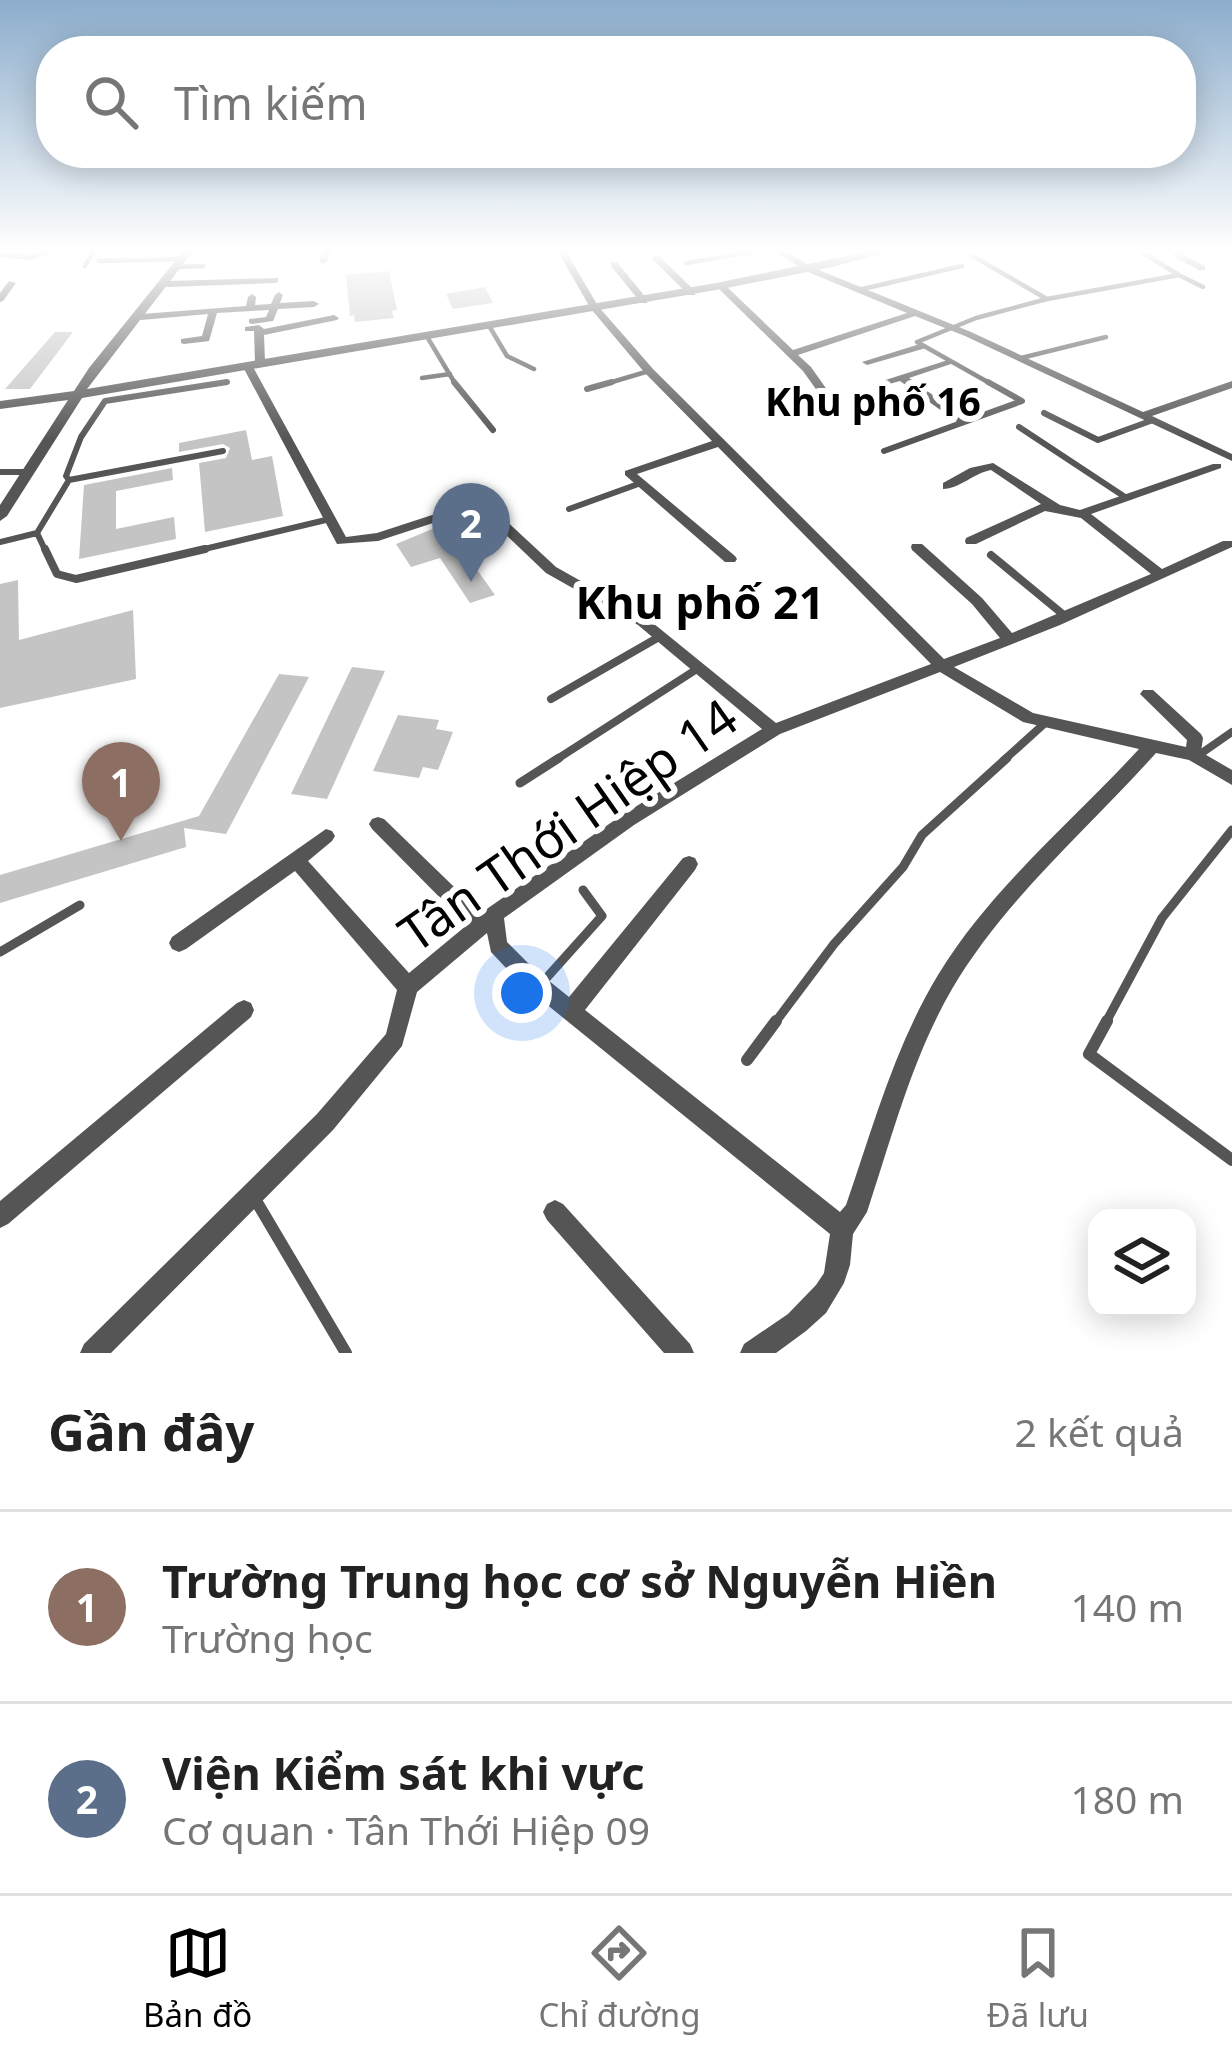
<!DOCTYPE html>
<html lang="vi">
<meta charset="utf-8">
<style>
body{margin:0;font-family:"Noto Sans",sans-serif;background:#f6f6f6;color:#222}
.controls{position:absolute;right:36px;bottom:36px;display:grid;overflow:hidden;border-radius:24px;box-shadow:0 6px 30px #0003}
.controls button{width:108px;height:108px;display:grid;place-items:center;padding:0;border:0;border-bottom:3px solid #e0e0e0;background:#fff;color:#222;font:60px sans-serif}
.you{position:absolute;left:522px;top:993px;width:42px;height:42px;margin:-30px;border:9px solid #fff;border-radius:50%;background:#1a73e8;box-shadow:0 0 0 18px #1a73e833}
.badge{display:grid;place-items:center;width:78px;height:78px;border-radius:50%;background:#000;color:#fff;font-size:39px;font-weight:700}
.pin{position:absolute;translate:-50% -99px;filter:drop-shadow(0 3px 6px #0008)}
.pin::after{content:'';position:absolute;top:63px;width:42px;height:36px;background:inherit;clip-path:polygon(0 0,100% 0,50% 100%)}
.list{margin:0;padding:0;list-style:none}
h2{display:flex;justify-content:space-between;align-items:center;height:156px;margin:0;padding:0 48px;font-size:51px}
h2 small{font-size:39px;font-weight:400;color:#767676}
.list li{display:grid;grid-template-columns:78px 1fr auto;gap:36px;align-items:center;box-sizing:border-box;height:192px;padding:0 48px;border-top:3px solid #e0e0e0}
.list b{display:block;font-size:45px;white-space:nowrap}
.list p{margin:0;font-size:39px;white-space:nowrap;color:#767676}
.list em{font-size:39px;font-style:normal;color:#767676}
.icon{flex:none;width:66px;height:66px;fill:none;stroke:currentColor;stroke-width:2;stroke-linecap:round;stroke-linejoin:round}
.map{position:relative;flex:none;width:1232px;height:1353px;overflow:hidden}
.search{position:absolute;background:#fff;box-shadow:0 6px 30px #0003;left:36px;right:36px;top:36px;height:132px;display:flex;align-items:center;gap:30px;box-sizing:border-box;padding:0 42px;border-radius:48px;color:#767676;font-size:45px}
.sheet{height:540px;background:#fff}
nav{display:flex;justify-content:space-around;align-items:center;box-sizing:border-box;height:168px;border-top:3px solid #e0e0e0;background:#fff;font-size:33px;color:#767676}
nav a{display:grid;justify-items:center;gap:6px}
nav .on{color:#000}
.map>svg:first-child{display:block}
</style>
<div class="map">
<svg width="1232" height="1353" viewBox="0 0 1232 1353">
<rect width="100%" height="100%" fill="#fff"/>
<!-- building -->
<path fill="#c4c4c4" d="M 389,271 L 397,310 L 392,311 L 394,318 L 355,322 L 354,315 L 350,316 L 346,275 Z
M 485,287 L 493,303 L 453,309 L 446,294 Z
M 55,332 L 73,332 L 30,389 L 5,389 Z
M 246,430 L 252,460 L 272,456 L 283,516 L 205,532 L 199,463 L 226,458 L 230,448 L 223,444 L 179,452 L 179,443 Z
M 172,468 L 173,480 L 116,491 L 116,529 L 174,517 L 176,539 L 79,559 L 84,485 Z
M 447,523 L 468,557 L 495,595 L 470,603 L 440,558 L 411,567 L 396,544 Z
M 18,580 L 19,640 L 133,610 L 136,679 L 0,708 L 0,584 Z
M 352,667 L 385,671 L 327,799 L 291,794 Z
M 279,674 L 309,677 L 226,834 L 184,828 L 186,847 L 0,903 L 0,875 L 199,816 Z
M 398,715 L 439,720 L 436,729 L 453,732 L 438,770 L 423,767 L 419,778 L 373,771 Z"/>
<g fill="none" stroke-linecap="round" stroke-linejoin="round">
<!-- service-far4 -->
<path stroke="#555" stroke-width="4.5" d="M 188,251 L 218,250
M 971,255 L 1047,299 L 976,318 L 917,342 L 993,385
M 99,261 L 183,259
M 686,263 L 764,250
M 85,266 L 94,250
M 178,267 L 203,266
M 1179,275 L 1203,287
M 858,290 L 962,266
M 1047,299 L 1179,275 L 1138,250
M 488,324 L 507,356 L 534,369
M 426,335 L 456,385
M 1021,358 L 1106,337
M 422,378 L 450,374
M 210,385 L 227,382
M 602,385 L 649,371"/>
<!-- service-far3 -->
<path stroke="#555" stroke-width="6" d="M 454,382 L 493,430
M 587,389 L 612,382
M 1044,413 L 1098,440 L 1153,420
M 1019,427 L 1125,497
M 884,451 L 1022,401 L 988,382
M 0,472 L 27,472
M 69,480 L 66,476 L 81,437 L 105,401 L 227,382
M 569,509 L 641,483
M 37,533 L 69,480 L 223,451
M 0,542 L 37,533 L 46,552
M 192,552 L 330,519"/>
<!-- service-far2 -->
<path stroke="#555" stroke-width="8" d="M 45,549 L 57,574 L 76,579 L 205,549
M 991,555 L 1065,616
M 551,699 L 659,637
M 1196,757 L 1232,732
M 554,761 L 697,669
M 1003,761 L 1045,723"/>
<!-- service-far1 -->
<path stroke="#555" stroke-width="9" d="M 520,783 L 559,758
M 0,952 L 80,905
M 541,984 L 602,916 L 583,890
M 774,1024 L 834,944 L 903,867 L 922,835 L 1007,758
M 1105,1024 L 1162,918 L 1232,830"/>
<!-- service -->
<path stroke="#555" stroke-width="12" d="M 1107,1021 L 1089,1054 L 1232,1160
M 747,1060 L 776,1021
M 255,1199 L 346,1353"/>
<!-- minor -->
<path fill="#555" fill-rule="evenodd" d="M 46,250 L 62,250 L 29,260 L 0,257 L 0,253 L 29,254 Z
M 324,250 L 332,250 L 327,261 L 323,264 L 319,261 Z
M 557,250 L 565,250 L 598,306 L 653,369 L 944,659 L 1000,638 L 972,604 L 912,550 L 911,547 L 912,544 L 922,544 L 982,598 L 1012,633 L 1151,574 L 1081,518 L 1045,511 L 976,544 L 966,544 L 965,541 L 966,538 L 1041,504 L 991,470 C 974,473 959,489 943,489 L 943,483 L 970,468 L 993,463 L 1060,505 L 1080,510 L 1213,464 L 1221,464 L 1221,468 L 1091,514 L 1162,569 L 1223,541 L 1232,541 L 1232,547 L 1060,625 L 954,667 L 1033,713 L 1186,747 L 1187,740 L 1140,694 L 1143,690 L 1153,690 L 1201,734 L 1203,738 L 1201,752 L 1232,770 L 1232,785 L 1189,760 L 1156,753 C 1087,830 1005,899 952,989 C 912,1058 892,1137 867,1212 L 853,1234 L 850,1265 L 844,1283 L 826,1313 L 806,1331 L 776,1353 L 740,1353 L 744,1344 L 788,1314 L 816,1285 L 824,1273 L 830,1234 L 519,982 L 491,952 L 487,933 L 417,992 L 402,1046 L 333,1130 L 111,1353 L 80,1353 L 84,1344 L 317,1114 L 386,1034 L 397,990 L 295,871 L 186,949 L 179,952 L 172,949 L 169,943 L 172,937 L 326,829 L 332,831 L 335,836 L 332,841 L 308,861 L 409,973 L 467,925 L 372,829 L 369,824 L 372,819 L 378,817 L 384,819 L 481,913 L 622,815 L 762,729 L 638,625 L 546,573 L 480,510 L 476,509 L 378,541 L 337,544 L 242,365 L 243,363 L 252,365 L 346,537 L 377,533 L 475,501 L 488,504 L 556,567 L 648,619 L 776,723 L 931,664 L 718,447 L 637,474 L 735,556 L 737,559 L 735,562 L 725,562 L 625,475 L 625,471 L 712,441 L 645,373 L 591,309 ZM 940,672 L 1023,722 L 1139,749 C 1071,823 991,888 938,975 C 895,1046 873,1127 846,1205 L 840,1212 L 585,1010 L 695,870 L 698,864 L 695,858 L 689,856 L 683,858 L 569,997 L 533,968 L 507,942 L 504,918 L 634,825 L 780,734 Z
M 772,250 L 783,250 L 814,268 L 971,332 L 1143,412 L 1232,381 L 1232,388 L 1152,416 L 1232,454 L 1232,461 L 965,336 L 915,316 L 798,355 L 811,367 L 837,404 L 828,406 L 803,371 L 720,290 L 720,286 L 726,286 L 793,350 L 907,313 L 808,272 Z
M 1179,250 L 1189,250 L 1183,255 L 1205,266 L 1205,270 L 1199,270 L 1174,257 L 1174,253 Z
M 652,255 L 658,255 L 695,291 L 695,295 L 689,295 L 652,259 Z
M 611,262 L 617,262 L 647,299 L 647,303 L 641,303 L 611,266 Z
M 278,278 L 278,282 L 275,283 L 167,287 L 163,284 L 167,281 Z
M 9,281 L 16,283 L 3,301 L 0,302 L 0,293 Z
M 279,292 L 283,295 L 280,303 L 314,301 L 319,304 L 314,307 L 278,309 L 273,321 L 252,324 L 249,323 L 249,319 L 266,317 L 269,310 L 217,313 L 209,341 L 184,344 L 181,343 L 181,339 L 202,336 L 208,314 L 141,320 L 136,317 L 141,314 L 246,306 L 248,297 L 252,294 L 256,297 L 255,305 L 271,304 L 275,295 Z
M 334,315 L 339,318 L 337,320 L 264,335 L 265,362 L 260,365 L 255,362 L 254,331 L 245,331 L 245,327 L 259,325 L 264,329 Z
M 923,343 L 928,346 L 926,348 L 867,365 L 862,362 Z
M 948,360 L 957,362 L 909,378 L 968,420 L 968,424 L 960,424 L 900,381 L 878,387 L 873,384 Z
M 244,1000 L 251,1003 L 254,1010 L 251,1017 L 8,1224 L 0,1228 L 0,1201 L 237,1003 Z
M 555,1200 L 563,1204 L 690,1344 L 694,1353 L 664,1353 L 547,1220 L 543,1212 L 547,1204 Z"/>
<!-- tertiary -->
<path fill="#555" fill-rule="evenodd" d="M 184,250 L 194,250 L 87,389 L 716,283 L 876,250 L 895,250 L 832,267 L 716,290 L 82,398 L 7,516 L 0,521 L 0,505 L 68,400 L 0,409 L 0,401 L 74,391 L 89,368 Z"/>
</g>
<!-- sky -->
<linearGradient id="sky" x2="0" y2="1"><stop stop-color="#8cadcc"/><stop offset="0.57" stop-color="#fff"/><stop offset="1" stop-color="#fff" stop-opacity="0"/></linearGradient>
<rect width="1232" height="440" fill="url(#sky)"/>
<g text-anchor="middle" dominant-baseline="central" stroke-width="12" stroke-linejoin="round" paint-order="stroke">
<!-- far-neighbourhood labels -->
<g font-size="39" font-weight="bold" fill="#000" stroke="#fff">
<text x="873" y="400">Khu phố 16</text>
</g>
<!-- neighbourhood labels -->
<g font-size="45" font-weight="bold" fill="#000" stroke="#fff">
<text x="700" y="601">Khu phố 21</text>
</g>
<!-- near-street labels -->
<g font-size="51" fill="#000" stroke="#fff">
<text transform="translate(567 824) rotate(-35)">Tân Thới Hiệp 14</text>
</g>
</g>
</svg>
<div class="controls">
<button><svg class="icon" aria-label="layers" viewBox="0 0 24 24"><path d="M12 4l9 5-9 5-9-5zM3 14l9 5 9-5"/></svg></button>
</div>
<div class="you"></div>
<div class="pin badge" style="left:121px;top:841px;background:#8d6e63">1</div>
<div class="pin badge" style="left:471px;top:582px;background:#5c6f8a">2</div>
<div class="search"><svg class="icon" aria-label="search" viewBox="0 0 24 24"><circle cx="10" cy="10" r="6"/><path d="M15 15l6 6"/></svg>Tìm kiếm</div>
</div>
<section class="sheet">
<h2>Gần đây<small>2 kết quả</small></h2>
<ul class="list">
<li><span class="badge" style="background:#8d6e63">1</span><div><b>Trường Trung học cơ sở Nguyễn Hiền</b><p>Trường học</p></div><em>140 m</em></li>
<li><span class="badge" style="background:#5c6f8a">2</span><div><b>Viện Kiểm sát khi vực</b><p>Cơ quan · Tân Thới Hiệp 09</p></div><em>180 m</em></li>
</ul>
</section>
<nav>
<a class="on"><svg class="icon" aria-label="map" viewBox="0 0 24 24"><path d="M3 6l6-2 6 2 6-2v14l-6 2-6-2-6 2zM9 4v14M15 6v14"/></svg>Bản đồ</a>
<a><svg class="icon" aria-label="directions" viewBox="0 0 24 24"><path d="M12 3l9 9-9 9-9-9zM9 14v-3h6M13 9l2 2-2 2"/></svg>Chỉ đường</a>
<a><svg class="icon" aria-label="saved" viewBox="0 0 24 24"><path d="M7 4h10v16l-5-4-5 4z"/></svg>Đã lưu</a>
</nav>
